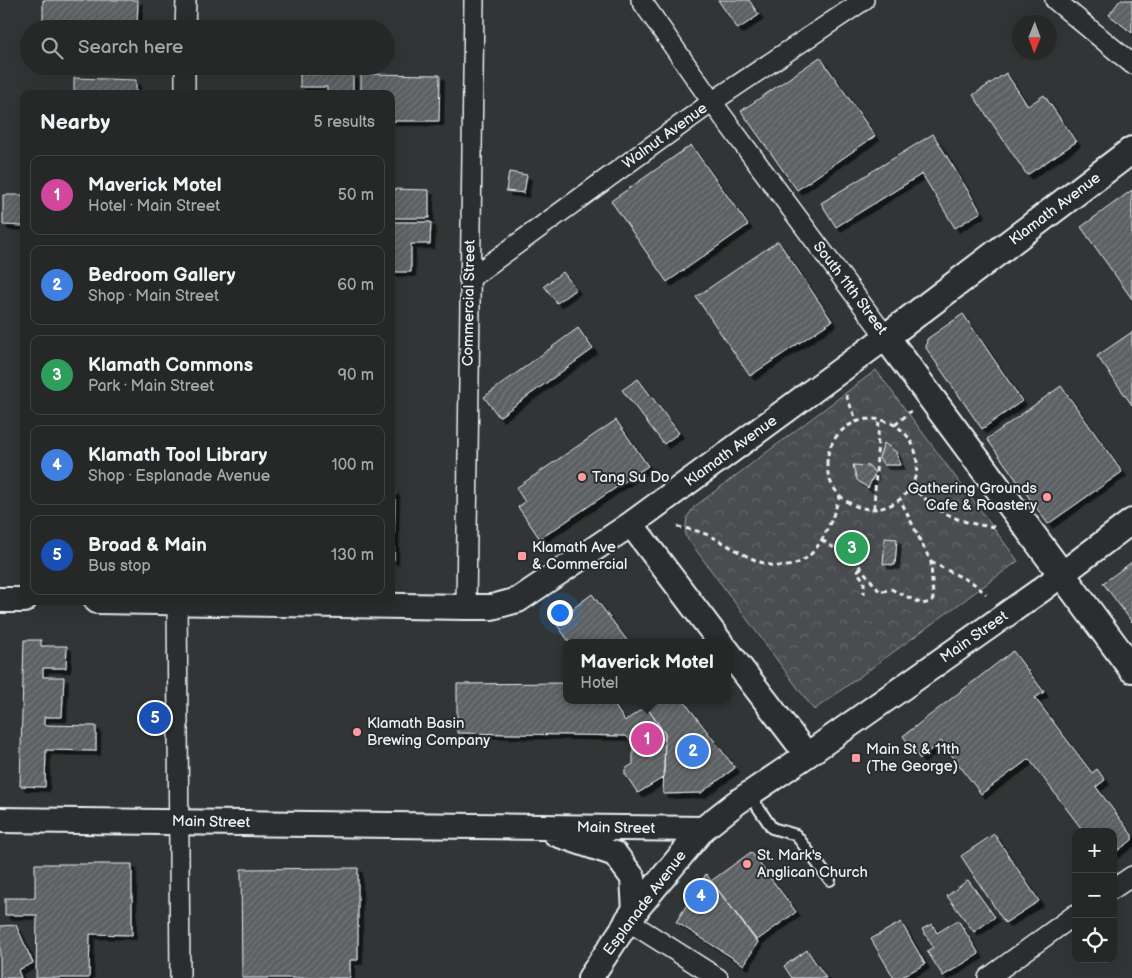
<!DOCTYPE html>
<meta charset="utf-8">
<style>
body{margin:0;font-family:"Balsamiq Sans",sans-serif;background:#323434;color:#f1f3f6}
.controls{position:absolute;right:15px;bottom:15px;display:grid;overflow:hidden;border-radius:10px;box-shadow:0 5px 20px #0002}
.controls button{width:45px;height:45px;display:grid;place-items:center;padding:0;border:0;border-bottom:1px solid #424445;background:#262828;color:#f1f3f6;font:25px sans-serif}
.compass{position:absolute;left:1012px;top:15px;width:45px;height:45px;border-radius:50%;background:#262828;box-shadow:0 5px 20px #0002;rotate:181deg}
.you{position:absolute;left:559px;top:612px;width:18px;height:18px;margin:-12px;border:4px solid #fff;border-radius:50%;background:#1a73e8;box-shadow:0 0 0 8px #1a73e833}
.badge{display:grid;place-items:center;width:32px;height:32px;border-radius:50%;background:#bca0f2;color:#fff;font-size:16px;font-weight:700}
.pin{position:absolute;translate:-50% -50%;border:2px solid #fff;box-shadow:0 1px 5px #0006}
.popup{position:absolute;left:563px;top:639px;width:168px;height:65px;box-sizing:border-box;display:grid;place-content:center;border-radius:10px;background:#262828;filter:drop-shadow(0 1px 4px #0005);font-size:16px;white-space:nowrap;color:#a4a6a8}
.popup b{font-size:19px;color:#f1f3f6}
.popup::after{content:'';position:absolute;left:50%;top:100%;margin-left:-10px;border:10px solid transparent;border-top-color:#262828}
.list{margin:0;padding:0;list-style:none}
h2{display:flex;justify-content:space-between;align-items:center;height:65px;margin:0;padding:0 20px;font-size:21px}
h2 small{font-size:16px;font-weight:400;color:#a4a6a8}
.list li{display:grid;grid-template-columns:32px 1fr auto;gap:15px;align-items:center;box-sizing:border-box;height:80px;margin:0 10px 10px;padding:0 10px;border:1px solid #424445;border-radius:10px}
.list b{display:block;font-size:19px;white-space:nowrap}
.list p{margin:0;font-size:16px;white-space:nowrap;color:#a4a6a8}
.list em{font-size:16px;font-style:normal;color:#a4a6a8}
.icon{flex:none;width:28px;height:28px;fill:none;stroke:currentColor;stroke-width:2;stroke-linecap:round;stroke-linejoin:round}
.map{position:relative;flex:none;width:1132px;height:978px;overflow:hidden}
.search{position:absolute;background:#262828;box-shadow:0 5px 20px #0002;left:20px;top:20px;width:375px;height:55px;display:flex;align-items:center;gap:12px;box-sizing:border-box;padding:0 18px;border-radius:28px;color:#a4a6a8;font-size:19px}
.panel{position:absolute;background:#262828;box-shadow:0 5px 20px #0002;left:20px;top:90px;width:375px;height:515px;border-radius:10px}
.map>svg:first-child{display:block}
</style>
<div class="map">
<svg width="1132" height="978" viewBox="0 0 1132 978">
<defs>
<pattern id="park-crowns" width="20" height="18" patternUnits="userSpaceOnUse" patternTransform="scale(1.25)"><rect width="20" height="18" fill="#494d4f"/><path d="M2 6a3 3 0 1 1 6 0M12 15a3 3 0 1 1 6 0" fill="none" stroke="#636769"/></pattern>
<pattern id="building-hatch" width="6" height="6" patternUnits="userSpaceOnUse" patternTransform="scale(1.25)"><rect width="6" height="6" fill="#5c6063"/><path d="M-1 1l2-2M0 6l6-6M5 7l2-2" fill="none" stroke="#73777a"/></pattern>
<filter id="shadow"><feDropShadow dx="4.5" dy="4.5" stdDeviation="0" flood-color="#0009"/></filter>
</defs>
<rect width="100%" height="100%" fill="#323536"/>
<filter id="ink" filterUnits="userSpaceOnUse"><feTurbulence type="fractalNoise" baseFrequency=".02" numOctaves="2"/><feDisplacementMap in="SourceGraphic" scale="10" xChannelSelector="R" yChannelSelector="G"/><feConvolveMatrix kernelMatrix="1 2 1 2 8 2 1 2 1" color-interpolation-filters="sRGB"/></filter>
<g filter="url(#ink)">
<!-- park -->
<path fill="url(#park-crowns)" stroke="#989fa4" d="M 876,370 L 1018,561 L 814,710 L 685,535 L 687,517 L 694,507 Z"/>
<!-- building -->
<path fill="url(#building-hatch)" stroke="#e8f1f8" filter="url(#shadow)" d="M 43,0 L 138,0 L 137,29 L 43,28 Z
M 718,0 L 749,0 L 759,15 L 738,29 Z
M 1120,0 L 1132,0 L 1132,33 L 1109,15 Z
M 820,57 L 875,136 L 797,190 L 741,111 Z
M 1006,73 L 1028,106 L 1044,95 L 1076,142 L 1027,175 L 973,95 Z
M 300,74 L 353,74 L 353,94 L 327,94 L 327,87 L 300,87 Z
M 361,74 L 440,75 L 439,121 L 391,121 L 391,94 L 361,94 Z
M 74,78 L 136,80 L 136,94 L 74,94 Z
M 933,134 L 981,212 L 955,228 L 922,174 L 836,227 L 821,203 Z
M 691,145 L 748,225 L 667,282 L 611,201 Z
M 509,172 L 527,175 L 524,193 L 506,191 Z
M 391,189 L 429,190 L 429,218 L 391,218 Z
M 1132,190 L 1132,299 L 1081,227 Z
M 3,195 L 24,195 L 24,226 L 3,225 Z
M 391,222 L 431,222 L 430,244 L 411,244 L 411,272 L 391,272 Z
M 778,241 L 832,321 L 750,376 L 696,297 Z
M 563,272 L 576,289 L 557,303 L 544,286 Z
M 963,314 L 1022,401 L 982,429 L 926,348 L 927,339 Z
M 578,328 L 593,349 L 499,417 L 484,397 Z
M 1132,332 L 1132,405 L 1097,356 Z
M 638,379 L 679,433 L 664,444 L 622,390 Z
M 1061,386 L 1122,472 L 1048,524 L 987,439 Z
M 616,420 L 648,466 L 540,539 L 518,507 L 525,502 L 516,488 Z
M 884,443 L 896,452 L 900,465 L 884,465 L 879,458 Z
M 853,465 L 869,466 L 875,473 L 868,488 L 857,480 Z
M 391,491 L 395,491 L 394,560 L 391,560 Z
M 885,538 L 897,539 L 895,565 L 883,564 Z
M 1132,562 L 1132,622 L 1103,583 Z
M 592,594 L 629,643 L 570,643 L 555,622 Z
M 24,640 L 41,640 L 41,646 L 67,646 L 66,668 L 43,668 L 43,677 L 64,677 L 62,717 L 44,717 L 44,725 L 96,726 L 96,751 L 46,750 L 45,787 L 20,786 Z
M 1013,651 L 1044,692 L 1035,698 L 1092,773 L 1097,769 L 1105,780 L 1096,787 L 1132,835 L 1132,840 L 1113,854 L 1113,832 L 1084,832 L 1029,759 L 981,794 L 941,741 L 920,759 L 903,736 Z
M 567,683 L 567,700 L 611,700 L 625,721 L 646,706 L 665,734 L 664,777 L 638,793 L 625,774 L 625,769 L 633,764 L 633,743 L 626,736 L 457,733 L 457,684 Z
M 655,700 L 683,700 L 735,768 L 701,793 L 663,794 L 665,734 L 646,706 Z
M 994,834 L 1039,901 L 1005,923 L 961,856 Z
M 751,852 L 796,912 L 756,941 L 711,881 Z
M 35,864 L 132,864 L 132,935 L 90,934 L 89,978 L 36,978 L 37,915 L 5,915 L 5,898 L 35,898 Z
M 358,868 L 358,960 L 350,960 L 350,978 L 242,978 L 241,869 Z
M 706,874 L 758,942 L 744,965 L 676,922 Z
M 968,880 L 995,917 L 974,932 L 947,896 Z
M 958,920 L 979,954 L 943,976 L 927,951 L 933,947 L 922,929 L 932,924 L 937,933 Z
M 901,922 L 925,964 L 900,978 L 894,978 L 871,939 Z
M 16,925 L 33,963 L 18,970 L 21,978 L 0,978 L 0,926 Z
M 807,950 L 826,978 L 792,978 L 784,966 Z"/>
<g fill="none" stroke-linecap="round" stroke-linejoin="round">
<!-- service casing -->
<g stroke="#e8f1f8" stroke-width="14">
<path id="service" d="M 749,794 L 772,828 L 796,835 L 830,880"/>
</g>
<!-- minor casing -->
<g stroke="#e8f1f8" stroke-width="22">
<path id="minor" d="M 641,0 L 712,102 L 886,337
M 1055,0 L 1132,64
M 185,29 L 186,0
M 185,94 L 185,66
M 469,279 L 712,102 L 864,0
M 177,601 L 180,978
M 466,607 L 474,0
M 1113,889 L 1132,876
M 628,921 L 718,978
M 988,978 L 1076,914"/>
</g>
<!-- tertiary casing -->
<g stroke="#e8f1f8" stroke-width="28">
<path id="tertiary" d="M 631,524 L 721,643
M 0,600 L 24,600
M 97,601 L 466,607 L 492,607 L 518,600 L 631,524 L 886,337
M 727,650 L 807,755
M 0,820 L 703,829
M 556,834 L 615,854 L 633,878 L 635,911
M 635,911 L 703,829 L 736,803 L 807,755 L 1041,590 L 1132,521
M 590,978 L 628,921"/>
</g>
<!-- secondary casing -->
<g stroke="#e8f1f8" stroke-width="30">
<path id="secondary" d="M 1132,150 L 886,337 L 1132,669
M 628,921 L 635,911"/>
</g>
<!-- path -->
<path stroke="#e8f1f8" stroke-width="3" stroke-dasharray="5 4" stroke-linecap="butt" d="M 846,395 L 857,422
M827 464a45 45 0 1 1 90 0a45 45 0 1 1-90 0Z
M 895,425 L 911,411
M 911,486 C 939,513 958,524 997,527
M 874,508 L 879,420
M 677,527 C 708,531 717,540 743,554 C 804,588 824,546 840,495
M 822,540 L 857,563 L 880,592 L 891,589 L 922,604 L 931,602 L 933,599 L 931,562 L 900,499
M 931,562 L 973,583 L 986,594
M 861,568 L 857,571 L 864,581 L 864,594"/>
<!-- service -->
<use href="#service" stroke="#2a2d2e" stroke-width="10"/>
<!-- minor -->
<use href="#minor" stroke="#2a2d2e" stroke-width="19"/>
<!-- tertiary -->
<use href="#tertiary" stroke="#2a2d2e" stroke-width="24"/>
<!-- secondary -->
<use href="#secondary" stroke="#2a2d2e" stroke-width="26"/>
</g>
</g>
<!-- markers -->
<g fill="#ff9aa2" stroke="#2a2d2e" stroke-width="2">
<circle cx="582" cy="477" r="5"/>
<circle cx="1047" cy="497" r="5"/>
<rect x="517" y="551" width="10" height="10" rx="2.5"/>
<circle cx="357" cy="732" r="5"/>
<rect x="851" y="753" width="10" height="10" rx="2.5"/>
<circle cx="747" cy="864" r="5"/>
</g>
<g text-anchor="middle" dominant-baseline="central" stroke-width="4" stroke-linejoin="round" paint-order="stroke">
<!-- street labels -->
<g font-size="15" fill="#e8f1f8" stroke="#2a2d2e">
<text transform="translate(665 136) rotate(-36)">Walnut Avenue</text>
<text transform="translate(1055 209) rotate(-37)">Klamath Avenue</text>
<text transform="translate(850 288) rotate(53)">South 11th Street</text>
<text transform="translate(469 303) rotate(-89)">Commercial Street</text>
<text transform="translate(731 451) rotate(-36)">Klamath Avenue</text>
<text transform="translate(974 637) rotate(-35)">Main Street</text>
<text transform="translate(211 822) rotate(1)">Main Street</text>
<text transform="translate(616 828) rotate(1)">Main Street</text>
<text transform="translate(645 903) rotate(-53)">Esplanade Avenue</text>
</g>
<!-- poi labels -->
<g font-size="15" fill="#e8f1f8" stroke="#2a2d2e" text-anchor="start">
<text x="592" y="477">Tang Su Do</text>
<text x="1037" y="488" text-anchor="end">Gathering Grounds<tspan x="1037" dy="17">Cafe &amp; Roastery</tspan></text>
<text x="532" y="547">Klamath Ave<tspan x="532" dy="17">&amp; Commercial</tspan></text>
<text x="367" y="723">Klamath Basin<tspan x="367" dy="17">Brewing Company</tspan></text>
<text x="866" y="749">Main St &amp; 11th<tspan x="866" dy="17">(The George)</tspan></text>
<text x="757" y="855">St. Mark's<tspan x="757" dy="17">Anglican Church</tspan></text>
</g>
</g>
</svg>
<div class="controls">
<button>+</button>
<button>−</button>
<button><svg class="icon" aria-label="locate" viewBox="0 0 24 24"><circle cx="12" cy="12" r="6"/><path d="M12 2v4M12 18v4M2 12h4M18 12h4"/></svg></button>
</div>
<svg class="compass" viewBox="-18 -18 36 36"><path d="M0-13l5 13h-10z" fill="#e53935"/><path d="M0 13l5-13h-10z" fill="#a4a6a8"/></svg>
<div class="you"></div>
<div class="pin badge" style="left:647px;top:739px;background:#d1479c">1</div>
<div class="popup"><b>Maverick Motel</b>Hotel</div>
<div class="pin badge" style="left:693px;top:751px;background:#3f7fe0">2</div>
<div class="pin badge" style="left:852px;top:548px;background:#2e9e5b">3</div>
<div class="pin badge" style="left:701px;top:896px;background:#3f7fe0">4</div>
<div class="pin badge" style="left:155px;top:718px;background:#1a4fb4">5</div>
<div class="search"><svg class="icon" aria-label="search" viewBox="0 0 24 24"><circle cx="10" cy="10" r="6"/><path d="M15 15l6 6"/></svg>Search here</div>
<section class="panel">
<h2>Nearby<small>5 results</small></h2>
<ul class="list">
<li><span class="badge" style="background:#d1479c">1</span><div><b>Maverick Motel</b><p>Hotel · Main Street</p></div><em>50 m</em></li>
<li><span class="badge" style="background:#3f7fe0">2</span><div><b>Bedroom Gallery</b><p>Shop · Main Street</p></div><em>60 m</em></li>
<li><span class="badge" style="background:#2e9e5b">3</span><div><b>Klamath Commons</b><p>Park · Main Street</p></div><em>90 m</em></li>
<li><span class="badge" style="background:#3f7fe0">4</span><div><b>Klamath Tool Library</b><p>Shop · Esplanade Avenue</p></div><em>100 m</em></li>
<li><span class="badge" style="background:#1a4fb4">5</span><div><b>Broad &amp; Main</b><p>Bus stop</p></div><em>130 m</em></li>
</ul>
</section>
</div>
